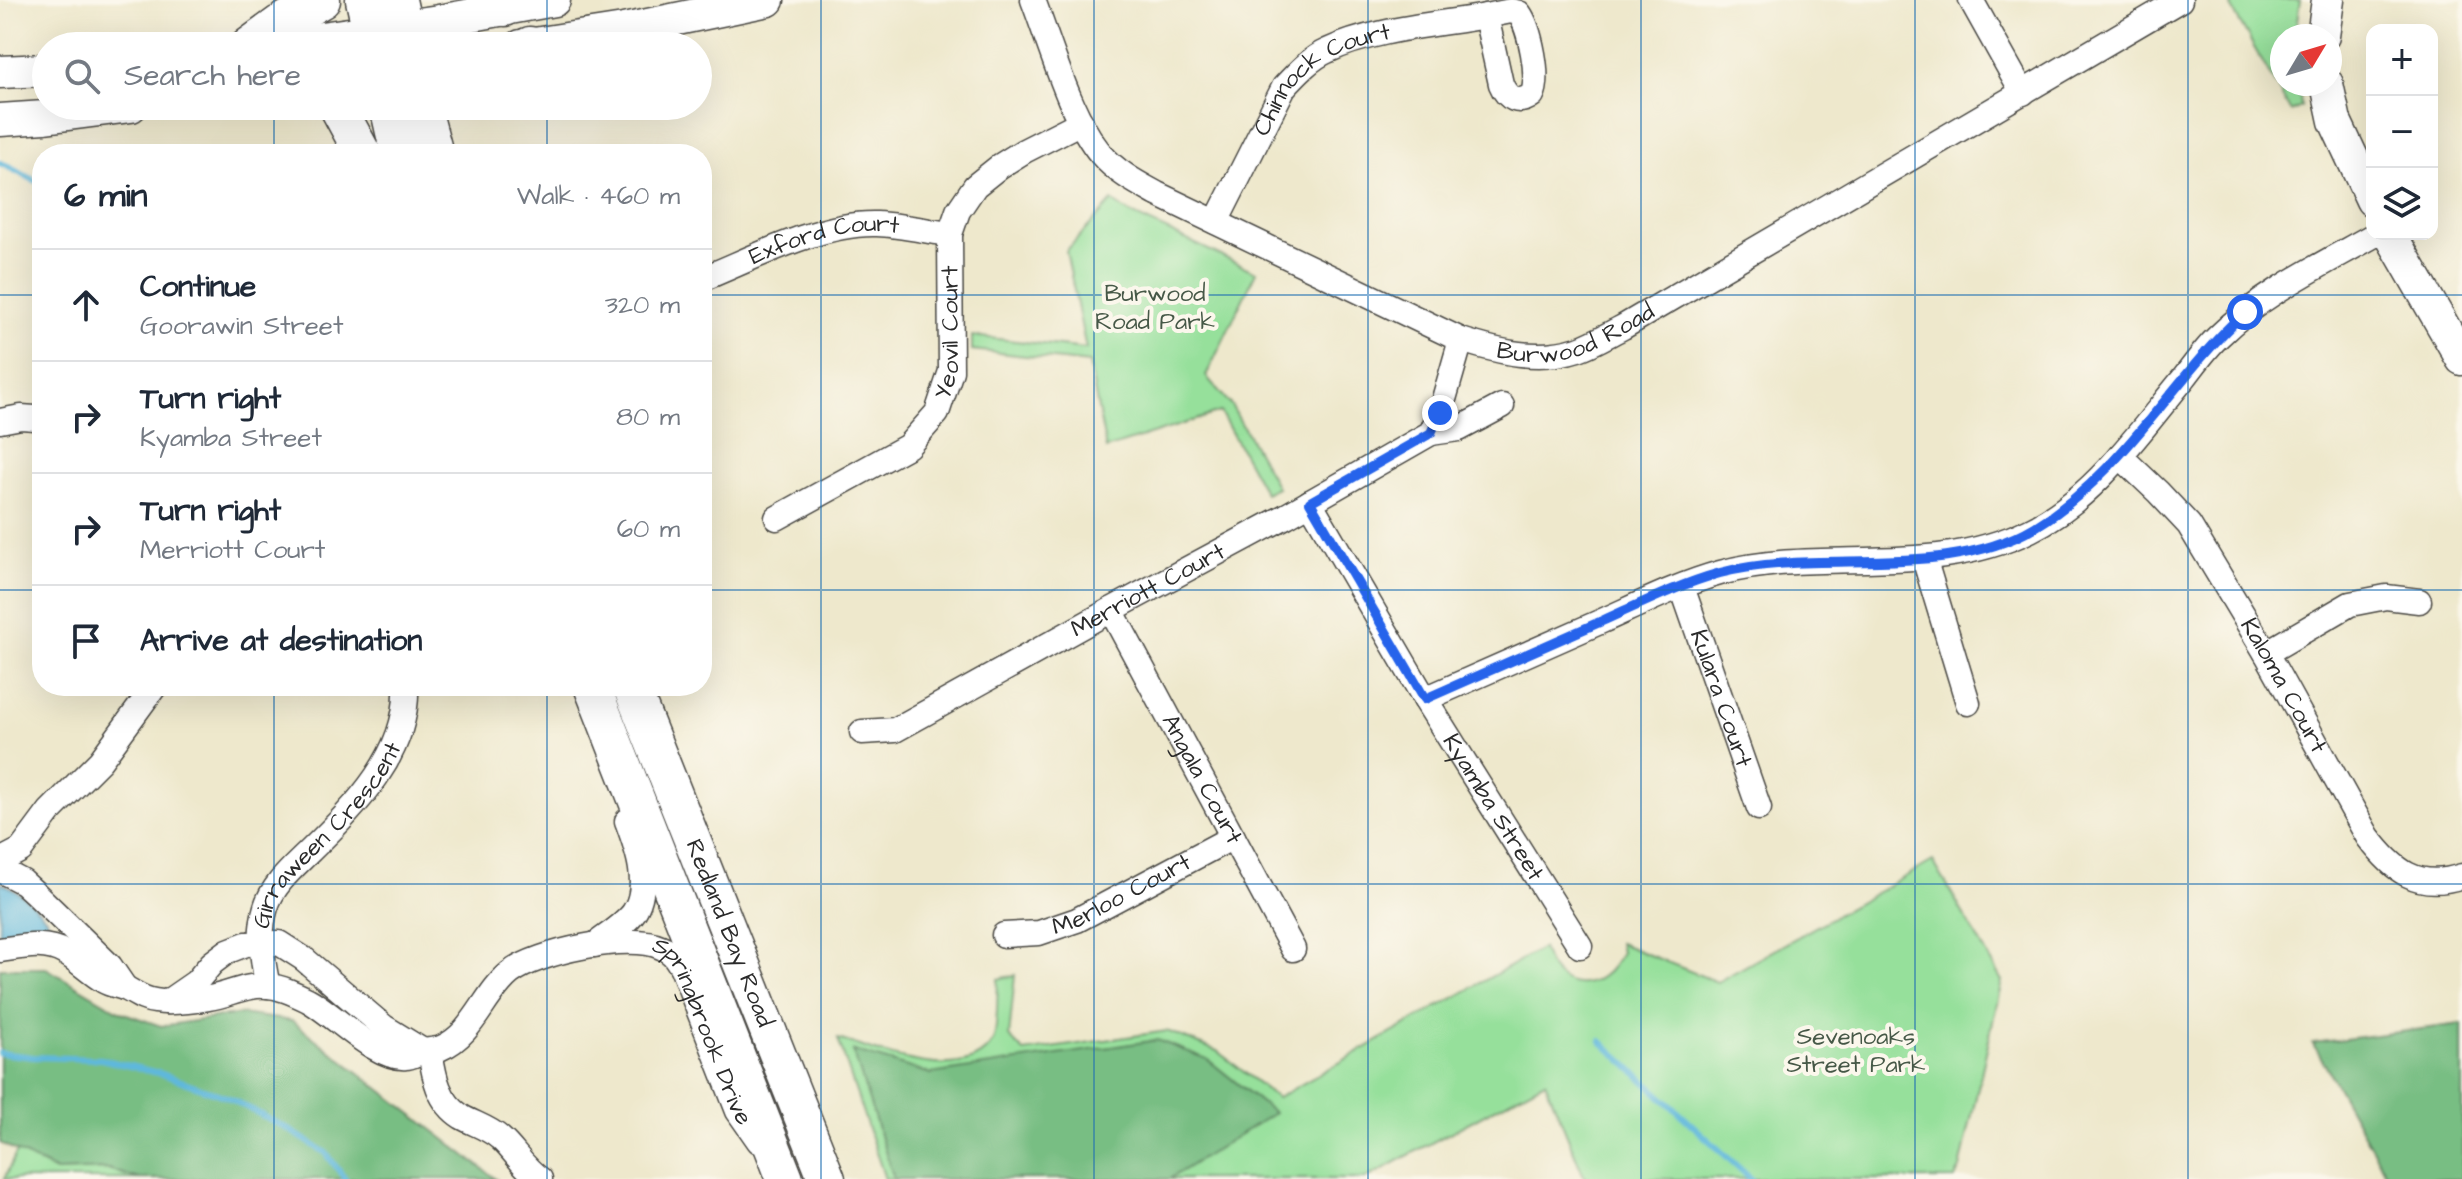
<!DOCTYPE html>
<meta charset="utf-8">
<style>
body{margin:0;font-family:"Architects Daughter",sans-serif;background:#f6f6f7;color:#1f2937}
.controls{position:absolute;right:24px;top:24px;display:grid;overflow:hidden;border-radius:16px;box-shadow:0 8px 32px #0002}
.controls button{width:72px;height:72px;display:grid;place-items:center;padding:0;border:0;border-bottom:2px solid #e0e1e3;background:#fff;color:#1f2937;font:40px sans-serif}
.compass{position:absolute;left:2270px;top:24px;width:72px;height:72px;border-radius:50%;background:#fff;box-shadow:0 8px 32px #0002;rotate:52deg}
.stop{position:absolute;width:24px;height:24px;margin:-18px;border:6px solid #2563eb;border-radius:50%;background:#fff}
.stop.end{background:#2563eb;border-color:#fff;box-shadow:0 2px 8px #0008}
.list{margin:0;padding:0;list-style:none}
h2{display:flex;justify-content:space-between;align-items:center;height:104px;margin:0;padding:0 32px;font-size:34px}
h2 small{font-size:26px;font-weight:400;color:#747a83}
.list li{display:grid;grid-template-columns:52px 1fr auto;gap:24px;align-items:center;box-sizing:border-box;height:112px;padding:0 32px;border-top:2px solid #e0e1e3}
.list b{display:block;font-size:30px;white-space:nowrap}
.list p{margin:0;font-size:26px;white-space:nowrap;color:#747a83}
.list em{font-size:26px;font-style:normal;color:#747a83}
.icon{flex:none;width:44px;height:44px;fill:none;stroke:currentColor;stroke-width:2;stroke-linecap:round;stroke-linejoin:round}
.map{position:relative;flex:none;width:2462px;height:1179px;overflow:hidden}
.search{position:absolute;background:#fff;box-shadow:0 8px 32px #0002;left:32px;top:32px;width:680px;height:88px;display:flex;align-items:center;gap:20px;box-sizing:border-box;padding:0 28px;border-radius:44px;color:#747a83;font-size:30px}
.panel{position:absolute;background:#fff;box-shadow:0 8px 32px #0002;left:32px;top:144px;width:680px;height:552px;border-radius:32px}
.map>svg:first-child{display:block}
</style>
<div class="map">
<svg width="2462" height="1179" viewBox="0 0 2462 1179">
<rect width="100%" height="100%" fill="#fbf7ec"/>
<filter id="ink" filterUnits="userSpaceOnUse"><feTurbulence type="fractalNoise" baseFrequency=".0125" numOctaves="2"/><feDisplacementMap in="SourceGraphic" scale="16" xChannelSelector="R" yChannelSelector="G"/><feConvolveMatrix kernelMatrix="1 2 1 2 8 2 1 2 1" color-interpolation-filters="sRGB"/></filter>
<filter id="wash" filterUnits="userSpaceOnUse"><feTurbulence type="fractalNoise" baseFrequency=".006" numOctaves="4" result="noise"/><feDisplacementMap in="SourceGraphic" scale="32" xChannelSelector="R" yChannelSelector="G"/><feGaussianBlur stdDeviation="1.8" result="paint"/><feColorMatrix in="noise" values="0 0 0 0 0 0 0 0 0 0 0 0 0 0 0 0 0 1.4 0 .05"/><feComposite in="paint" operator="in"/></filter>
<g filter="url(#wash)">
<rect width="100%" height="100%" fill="#eee8cc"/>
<!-- green -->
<path fill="#96e09b" stroke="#608663" stroke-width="2" d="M 2235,0 L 2300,0 L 2295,36 L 2282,36 L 2282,84 L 2299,84 L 2301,107 L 2291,112 L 2231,7 Z
M 1112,201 L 1129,213 L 1256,272 L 1206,376 L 1231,405 L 1277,487 L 1265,493 L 1220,412 L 1106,449 L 1089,363 L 972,350 L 972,336 L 1086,349 L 1066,251 Z
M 1933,861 L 2002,981 L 1960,1168 L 1955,1179 L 1585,1179 L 1545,1081 L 1365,1179 L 885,1179 L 838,1039 C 879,1051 966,1088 993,1041 C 998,1032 997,991 998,979 L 1015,975 L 1009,1037 L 1024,1052 L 1167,1031 L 1217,1051 L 1277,1098 L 1542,948 C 1555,995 1601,996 1621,952 L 1619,943 L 1717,982 Z
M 17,1151 L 55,1171 L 108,1169 L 139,1179 L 4,1179 Z"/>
<!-- forest -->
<path fill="#78be83" stroke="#527457" stroke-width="2" d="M 0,968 L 46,968 L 121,1012 L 161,1026 L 241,1014 L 292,1021 L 496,1179 L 139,1179 L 108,1169 L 56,1171 L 0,1143 Z
M 2462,1024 L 2462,1179 L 2389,1179 L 2313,1043 Z
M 1157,1040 L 1207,1059 L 1274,1113 L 1169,1179 L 894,1179 L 853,1051 L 931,1074 Z"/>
<!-- water -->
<path fill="#5eb8dc" stroke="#447284" stroke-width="2" d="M 0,882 C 17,889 51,916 55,935 L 0,936 Z"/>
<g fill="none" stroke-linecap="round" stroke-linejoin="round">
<!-- stream -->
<path stroke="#5eb8dc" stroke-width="6" d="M 0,163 L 42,184
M 1601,1041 L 1751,1179
M 0,1053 L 33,1057 L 101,1059 L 162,1074 L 229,1098 L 286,1128 L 326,1153 L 345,1179"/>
</g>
</g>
<g filter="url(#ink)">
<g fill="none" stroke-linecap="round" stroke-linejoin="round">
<!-- street casing -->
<g stroke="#484743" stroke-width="27">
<g id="street">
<path id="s1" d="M 1033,0 C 1050,44 1071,119 1101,154 C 1116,172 1137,183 1157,194 L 1461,340 C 1499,352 1538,362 1578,349 C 1593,344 1609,334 1623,327 L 2180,0"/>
<path d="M 1971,0 L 2023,93"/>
<path d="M 1511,11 L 1519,13 C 1530,28 1541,79 1532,95 C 1519,105 1507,99 1501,84 L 1486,16 Z"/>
<path id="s2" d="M 1216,222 L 1284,87 C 1297,73 1311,58 1327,51 C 1373,29 1436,25 1486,16"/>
<path id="s3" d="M 702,279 C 754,258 821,222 877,224 C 901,225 926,231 950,234"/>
<path d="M 0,421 L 21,417 L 35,418"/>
<path d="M 1431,433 L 1459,429 L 1502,406"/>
<path id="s4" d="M 2120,456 L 2158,492 L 2189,525 L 2266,653 L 2368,837 C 2393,870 2417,891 2462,876"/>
<path id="s5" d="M 1310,502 L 1425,699 L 1580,946"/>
<path id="s6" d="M 777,518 L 908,446 L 937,413 L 951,371 L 950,234 L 958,211 L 975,186 L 1000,166 L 1024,151 L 1081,122"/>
<path d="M 1924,558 L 1968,703"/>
<path id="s7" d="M 1682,587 L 1759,808"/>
<path id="s8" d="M 1111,610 L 1293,949"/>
<path d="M 2266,653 L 2350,604 L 2386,597 L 2419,601"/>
<path d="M 1425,699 C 1484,673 1543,647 1602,621 C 1640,604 1680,584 1720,573 C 1822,546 1932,579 2030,530 C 2095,498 2139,432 2184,378 C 2195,364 2206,348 2219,336 C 2264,292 2322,265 2376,234"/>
<path id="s9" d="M 862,732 L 895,730 L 1111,610 L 1286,516 L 1431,433 L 1440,413 L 1461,340"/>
<path d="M 0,861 L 21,850 L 50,811 L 100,761 L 155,686"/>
<path d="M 0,870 L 23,882 L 35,893 L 110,966 L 125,988"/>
<path id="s10" d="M 1004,935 L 1039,933 L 1077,920 L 1233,837"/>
<path d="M 595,945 C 607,935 625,925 634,912 C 651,885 637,848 627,821"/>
<path id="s11" d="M 0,950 C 22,947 45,941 65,953 C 79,961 90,973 104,981 C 111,985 120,986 127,989 C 136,994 144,1000 155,1001 C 171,1004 192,1001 209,998 C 229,995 247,984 268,986 C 282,987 296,994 308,1000 C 334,1014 376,1060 406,1057 C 412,1057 417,1053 423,1051 C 429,1050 435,1050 441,1048 C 474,1034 484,994 510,973 C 537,952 630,932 661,947 C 672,951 676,958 682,968 L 738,1111 L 759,1141"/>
<path id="s12" d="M 268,986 C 262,960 258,933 266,907 C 273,884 294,867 311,850 C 355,807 409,753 406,686"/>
<path d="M 167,1002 L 196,982 L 212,963 L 228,951 L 246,944 L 279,943 L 304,959 L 384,1027 L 423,1051"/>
<path d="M 430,1051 C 434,1076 438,1102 462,1117 C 474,1124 489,1128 500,1138 C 515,1151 523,1168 540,1179"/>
</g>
</g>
<!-- secondary casing -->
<g stroke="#484743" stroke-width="35">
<path id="secondary" d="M 2323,36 L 2328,0
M 266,46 L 439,21 L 554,0
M 521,46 L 624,30 L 768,0
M 0,72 L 46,70
M 2327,84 L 2335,121 L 2372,200
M 0,120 L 45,117 L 131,106
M 2390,234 L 2462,359"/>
</g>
<!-- primary casing -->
<g stroke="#484743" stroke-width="39">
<g id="primary">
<path d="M 364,0 L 374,46"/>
<path d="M 398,0 L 408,46"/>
<path d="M 485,0 L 505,8"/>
<path d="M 249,46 L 279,24 L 322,0"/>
<path d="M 528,46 L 530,45"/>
<path d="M 337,106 L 363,154"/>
<path d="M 388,106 L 399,154"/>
<path d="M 422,106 L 435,154"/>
<path d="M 592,686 L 785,1179"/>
<path id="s13" d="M 631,686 L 827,1179"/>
</g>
</g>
<!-- street -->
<use href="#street" stroke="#fff" stroke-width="24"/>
<!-- secondary -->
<use href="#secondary" stroke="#fff" stroke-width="32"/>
<!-- primary -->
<use href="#primary" stroke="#fff" stroke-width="36"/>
</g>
</g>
<g fill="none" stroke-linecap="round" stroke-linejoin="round" filter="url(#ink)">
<!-- route -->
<path stroke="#2563eb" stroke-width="10" d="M 1440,413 L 1431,433 L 1310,502 L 1425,699 C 1484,673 1543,647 1602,621 C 1640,604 1680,584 1720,573 C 1819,547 1944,582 2035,527 C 2123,474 2171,380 2245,312"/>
</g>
<!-- grid -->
<path fill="none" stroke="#1f6fb2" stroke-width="2" stroke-opacity="0.55" d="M 274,0 L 274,46M 547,0 L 547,46M 821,0 L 821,1179M 1094,0 L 1094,1179M 1368,0 L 1368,1179M 1641,0 L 1641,1179M 1915,0 L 1915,1179M 2188,0 L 2188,1179M 274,106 L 274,154M 547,106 L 547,154M 0,295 L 42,295M 702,295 L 2462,295M 0,590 L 42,590M 702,590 L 2462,590M 274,686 L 274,1179M 547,686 L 547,1179M 0,884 L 2462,884"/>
<g text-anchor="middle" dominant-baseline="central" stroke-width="8" stroke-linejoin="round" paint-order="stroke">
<!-- street labels -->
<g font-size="24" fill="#2b2b2b" stroke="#fbf7ec">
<text stroke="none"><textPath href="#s2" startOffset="186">Chinnock Court</textPath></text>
<text stroke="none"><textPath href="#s3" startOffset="130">Exford Court</textPath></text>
<text stroke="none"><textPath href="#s1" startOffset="696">Burwood Road</textPath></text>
<text stroke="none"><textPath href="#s6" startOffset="276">Yeovil Court</textPath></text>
<text stroke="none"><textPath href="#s9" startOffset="322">Merriott Court</textPath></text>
<text stroke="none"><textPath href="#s4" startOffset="284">Kaloma Court</textPath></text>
<text stroke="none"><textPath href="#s7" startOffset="118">Kulara Court</textPath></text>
<text stroke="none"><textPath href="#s8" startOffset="192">Angala Court</textPath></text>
<text stroke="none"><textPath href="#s5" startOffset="356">Kyamba Street</textPath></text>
<text stroke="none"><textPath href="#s12" startOffset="174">Girraween Crescent</textPath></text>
<text stroke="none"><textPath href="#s10" startOffset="126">Merloo Court</textPath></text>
<text stroke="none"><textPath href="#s13" startOffset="266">Redland Bay Road</textPath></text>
<text stroke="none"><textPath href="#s11" startOffset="834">Springbrook Drive</textPath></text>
</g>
<!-- park labels -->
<g font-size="24" fill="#465847" stroke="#fbf7ec">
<text x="1155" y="294">Burwood<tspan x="1155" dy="28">Road Park</tspan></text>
<text x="1856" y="1037">Sevenoaks<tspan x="1856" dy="28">Street Park</tspan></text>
</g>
</g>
</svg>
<div class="controls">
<button>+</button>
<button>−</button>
<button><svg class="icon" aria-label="layers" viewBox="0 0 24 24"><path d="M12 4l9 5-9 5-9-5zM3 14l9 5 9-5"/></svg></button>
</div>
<svg class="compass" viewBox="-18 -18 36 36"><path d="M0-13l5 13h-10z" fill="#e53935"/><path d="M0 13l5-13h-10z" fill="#747a83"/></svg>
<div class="stop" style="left:2245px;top:312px"></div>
<div class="stop end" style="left:1440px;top:413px"></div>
<div class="search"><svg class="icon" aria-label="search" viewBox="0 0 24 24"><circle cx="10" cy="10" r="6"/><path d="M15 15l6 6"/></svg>Search here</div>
<section class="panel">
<h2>6 min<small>Walk · 460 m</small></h2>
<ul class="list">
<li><svg class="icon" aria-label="ahead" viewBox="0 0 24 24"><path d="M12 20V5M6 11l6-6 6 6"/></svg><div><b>Continue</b><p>Goorawin Street</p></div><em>320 m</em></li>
<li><svg class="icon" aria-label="right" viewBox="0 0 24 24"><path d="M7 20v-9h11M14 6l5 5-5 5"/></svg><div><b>Turn right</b><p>Kyamba Street</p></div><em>80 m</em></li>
<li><svg class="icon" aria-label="right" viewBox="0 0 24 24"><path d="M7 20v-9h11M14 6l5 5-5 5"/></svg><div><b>Turn right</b><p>Merriott Court</p></div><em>60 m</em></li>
<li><svg class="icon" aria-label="arrive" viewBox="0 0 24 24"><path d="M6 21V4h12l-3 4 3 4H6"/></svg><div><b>Arrive at destination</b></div></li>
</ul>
</section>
</div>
